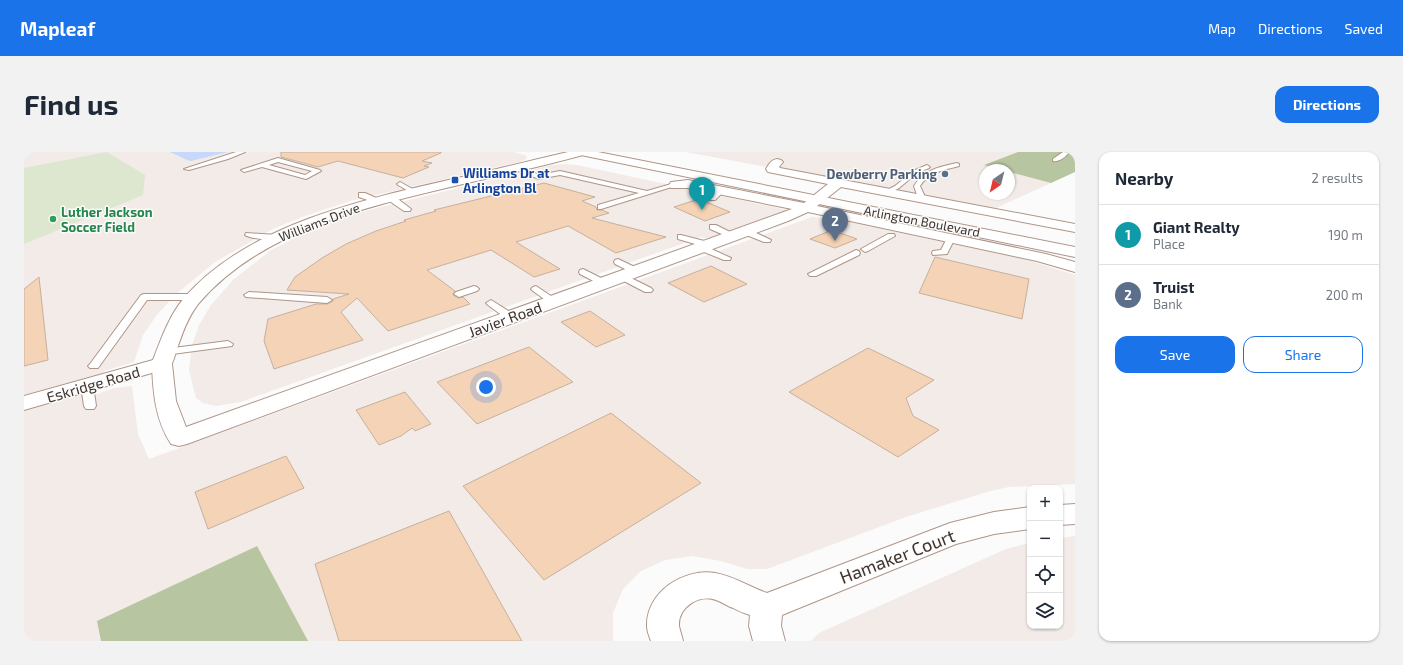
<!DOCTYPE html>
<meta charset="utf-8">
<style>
body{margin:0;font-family:"Exo 2",sans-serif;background:#f2f2f3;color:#1f2937}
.controls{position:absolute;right:12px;bottom:12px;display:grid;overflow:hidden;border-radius:8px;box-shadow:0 1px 3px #0004}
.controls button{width:36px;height:36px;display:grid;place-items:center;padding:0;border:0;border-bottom:1px solid #e0e1e3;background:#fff;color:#1f2937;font:20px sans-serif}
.compass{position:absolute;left:955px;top:12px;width:36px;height:36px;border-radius:50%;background:#fff;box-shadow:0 1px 3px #0004;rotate:215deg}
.you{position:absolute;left:462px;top:235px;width:14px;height:14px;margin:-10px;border:3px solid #fff;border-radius:50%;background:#1a73e8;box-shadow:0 0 0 6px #1a73e833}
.badge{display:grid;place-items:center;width:26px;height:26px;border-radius:50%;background:#1a73e8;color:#fff;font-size:13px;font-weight:700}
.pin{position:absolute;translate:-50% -33px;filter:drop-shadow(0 1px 2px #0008)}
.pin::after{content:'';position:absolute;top:21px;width:14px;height:12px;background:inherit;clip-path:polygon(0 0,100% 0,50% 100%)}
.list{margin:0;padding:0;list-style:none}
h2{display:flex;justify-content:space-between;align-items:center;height:52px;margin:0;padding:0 16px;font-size:17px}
h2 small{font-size:13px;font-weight:400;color:#747a83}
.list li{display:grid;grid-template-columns:26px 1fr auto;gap:12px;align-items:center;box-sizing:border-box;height:60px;padding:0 16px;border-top:1px solid #e0e1e3}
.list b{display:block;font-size:15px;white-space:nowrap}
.list p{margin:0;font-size:13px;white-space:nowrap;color:#747a83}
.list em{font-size:13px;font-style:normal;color:#747a83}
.actions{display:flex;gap:8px;padding:12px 16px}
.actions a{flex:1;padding:9px 0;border:1px solid #1a73e8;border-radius:12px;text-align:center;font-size:14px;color:#1a73e8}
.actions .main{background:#1a73e8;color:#fff}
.icon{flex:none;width:22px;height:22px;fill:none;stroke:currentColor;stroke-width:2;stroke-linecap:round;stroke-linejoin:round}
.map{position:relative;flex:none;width:1051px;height:489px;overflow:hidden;border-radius:12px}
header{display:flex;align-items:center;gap:24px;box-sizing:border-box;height:56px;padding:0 20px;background:#1a73e8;color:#fff}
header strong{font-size:19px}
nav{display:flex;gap:22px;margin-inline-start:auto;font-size:14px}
.intro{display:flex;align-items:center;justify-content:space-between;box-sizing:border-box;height:96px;padding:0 24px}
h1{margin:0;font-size:28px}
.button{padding:10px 18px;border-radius:12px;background:#1a73e8;color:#fff;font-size:14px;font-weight:700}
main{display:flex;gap:24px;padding:0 24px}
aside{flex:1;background:#fff;border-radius:12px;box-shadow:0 1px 3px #0004}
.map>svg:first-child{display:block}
</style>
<header>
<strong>Mapleaf</strong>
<nav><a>Map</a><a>Directions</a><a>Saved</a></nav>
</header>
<div class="intro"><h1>Find us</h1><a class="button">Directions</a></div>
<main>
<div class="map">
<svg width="1051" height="489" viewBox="0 0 1051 489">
<rect width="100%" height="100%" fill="#fbfbfb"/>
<!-- built -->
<path fill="#f2ebe7" d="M 0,0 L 490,0 L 501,3 L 503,5 L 502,7 L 495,10 L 326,49 L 278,65 L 249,77 L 191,110 L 151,143 L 132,164 L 119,183 L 110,210 L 80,219 L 80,221 L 0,243 Z
M 662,0 L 994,0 L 961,13 L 978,18 L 961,18 L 961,42 L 985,42 L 985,20 L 1027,31 L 970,57 Z
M 540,12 L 553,13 L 764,58 L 686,87 L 677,85 L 217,250 L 192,254 L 179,251 L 172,246 L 165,218 L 168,193 L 175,173 L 187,153 L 209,128 L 247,98 L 287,78 L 337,60 L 527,13 Z
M 788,65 L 806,66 L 1000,107 L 1051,123 L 1051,332 L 985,335 L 966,339 L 882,365 L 743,417 L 723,417 L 697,409 L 668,404 L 641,408 L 617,419 L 599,437 L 589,461 L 589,489 L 0,489 L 0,259 L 67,240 L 68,244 L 90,236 L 108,234 L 114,282 L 125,307 Z
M 1051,384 L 1051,489 L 787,489 L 795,481 L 982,397 L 1006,391 L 1006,474 L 1036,474 L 1036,386 Z"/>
<!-- green -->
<path fill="#dde6cf" d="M 83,0 L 121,23 L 119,43 L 0,92 L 0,16 Z"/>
<!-- forest -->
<path fill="#b7c5a0" d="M 994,0 L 1051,0 L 1051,20 L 1027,31 L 985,20 L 985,18 L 978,18 L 960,13 Z
M 233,394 L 284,489 L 77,489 L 73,469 Z"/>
<!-- water -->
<path fill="#c7d8fb" d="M 146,0 L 204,0 L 167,9 L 163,8 Z"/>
<!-- building -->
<path fill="#f4d3b7" stroke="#c6b09d" d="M 257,0 L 417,0 L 417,1 L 398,9 L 408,11 L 400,14 L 405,15 L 379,26 L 314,9 L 294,15 L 257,5 Z
M 520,31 L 571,45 L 558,49 L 572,55 L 573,58 L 578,58 L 585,61 L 568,66 L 642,85 L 592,101 L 544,74 L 492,90 L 536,117 L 510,125 L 467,98 L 403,118 L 431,139 L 429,143 L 434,146 L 439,145 L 446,152 L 364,179 L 333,146 L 317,160 L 339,188 L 250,217 L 240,189 L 244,167 L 292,152 L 304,152 L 309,149 L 309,147 L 325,142 L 263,138 L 271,125 L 298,106 L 322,92 L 352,79 L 382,69 L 380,68 L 412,59 L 410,58 Z
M 675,47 L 706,60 L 681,69 L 650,55 Z
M 808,78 L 833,87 L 811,96 L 786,87 Z
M 911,105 L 1005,127 L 998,167 L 895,141 Z
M 687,114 L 723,132 L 680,150 L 644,131 Z
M 15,125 L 24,208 L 0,214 L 0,137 Z
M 566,159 L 601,183 L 572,195 L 537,170 Z
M 505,195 L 549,230 L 453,272 L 413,230 Z
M 844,196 L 910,228 L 882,246 L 889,264 L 915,278 L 874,305 L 765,240 Z
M 381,240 L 407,272 L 391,279 L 388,276 L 377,284 L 355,293 L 332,258 Z
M 587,261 L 677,331 L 520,428 L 439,334 Z
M 262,304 L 280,336 L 184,377 L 171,340 Z
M 425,359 L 498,489 L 315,489 L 291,412 Z"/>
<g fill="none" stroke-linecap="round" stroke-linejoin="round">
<!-- lane casing -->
<g stroke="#af9587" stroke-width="2">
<path id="lane" d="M 212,0 L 221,0 L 204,7 L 165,18 L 160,17 Z
M 1039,0 L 1045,0 C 1042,5 1035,10 1029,9 L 1029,7 Z
M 254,6 L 296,18 L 297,19 L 282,27 L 238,15 L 220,20 L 217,18 ZM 254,10 L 288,19 L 281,23 L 245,13 Z
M 933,11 L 935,12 L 935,14 C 920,18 905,20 896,34 L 902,47 L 901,49 L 895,49 L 890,34 C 900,18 915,15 933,11 Z
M 903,13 L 906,15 L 905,16 L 893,21 L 875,36 L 863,42 L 859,40 L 871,34 L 889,19 Z
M 491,14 L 516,23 L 536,19 L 623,39 L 651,31 L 654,33 L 577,57 L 574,57 L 574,53 L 615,41 L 536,23 L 515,27 L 489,17 L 488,16 Z
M 376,30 L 392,39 L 394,40 L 388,41 L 374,33 L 373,32 Z
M 698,36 L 700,37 L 700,39 L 691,48 L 685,48 L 685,44 Z
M 335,41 L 341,41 L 359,49 L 355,51 L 352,51 L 335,45 Z
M 364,44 L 370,44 L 387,57 L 386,59 L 380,59 L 364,48 Z
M 686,73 L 692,73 L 714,84 L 713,86 L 707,86 L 686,77 Z
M 720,78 L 726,78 L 747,88 L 746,90 L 740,90 L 720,82 Z
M 222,81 L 253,83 L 257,85 C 252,89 226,87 221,83 Z
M 864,82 L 870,82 L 871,84 L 844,99 L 841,100 L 837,97 Z
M 654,83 L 657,83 L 688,91 L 689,93 L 688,95 L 683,95 L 707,106 L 706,108 L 700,108 L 675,98 L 674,96 L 678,94 L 654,87 Z
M 924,84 L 927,84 L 931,86 L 923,102 L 909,103 L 908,101 L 909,99 L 917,98 Z
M 832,98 L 835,99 L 836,101 L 835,103 L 792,124 L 786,124 L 784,122 Z
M 594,107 L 615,117 L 616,119 L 612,122 L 609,121 L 591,112 L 590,110 L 591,108 Z
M 559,117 L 583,129 L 585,131 L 583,133 L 577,133 L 556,122 L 555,120 L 556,118 Z
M 599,122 L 627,136 L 629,138 L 627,140 L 621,140 L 596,127 L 594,125 L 596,123 Z
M 450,134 L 453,135 L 455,137 L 453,139 L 435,145 L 430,142 L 432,140 Z
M 512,134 L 533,148 L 535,150 L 533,152 L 527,152 L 509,139 L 507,137 L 509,135 Z
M 225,140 L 303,145 L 308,148 L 303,151 L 222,145 L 220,143 Z
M 120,142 L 171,142 L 176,145 L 171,148 L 123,148 L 74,216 L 66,216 L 64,214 L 66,212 L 117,143 Z
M 467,148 L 491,163 L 492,165 L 491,167 L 483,167 L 464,153 L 462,151 Z
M 204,189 L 209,192 L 208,194 L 141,203 L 136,200 L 141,197 Z
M 63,229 L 67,231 L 69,233 L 72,254 L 70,257 L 62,257 L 60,254 L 57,233 L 59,231 Z"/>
</g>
<!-- street casing -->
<g stroke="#af9587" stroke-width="2">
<path id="street" d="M 753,7 L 757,8 L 759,10 L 755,15 L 756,16 L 1051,72 L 1051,80 L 817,35 L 793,54 L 1022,102 L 1051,110 L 1051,120 L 1013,109 L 784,60 L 764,69 L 163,292 L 155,294 L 147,292 C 131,267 129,240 128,212 L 131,208 L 138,206 L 145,208 L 148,212 L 152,249 L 162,275 L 768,57 L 664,36 L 647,36 L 645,33 L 647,30 L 664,28 L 780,51 L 804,32 L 744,20 L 742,17 C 745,12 747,8 753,7 Z
M 1051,352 L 1051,372 L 1036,373 L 1036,353 Z
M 1006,355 L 1006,377 L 970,382 L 932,392 L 758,463 L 757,474 L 761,489 L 729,489 L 725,474 L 726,463 C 720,461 714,459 709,456 C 703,454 698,450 692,448 C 675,442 654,455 655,474 C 656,479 658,484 659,489 L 627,489 C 625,484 623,479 623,474 C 622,440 660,416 691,421 C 709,424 726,435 743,441 L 926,371 L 970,360 Z"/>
</g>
<!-- secondary casing -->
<g stroke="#af9587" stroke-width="2">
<path id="secondary" d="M 544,0 L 565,0 L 563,2 C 522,13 480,23 439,32 C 347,54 240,76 175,151 C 165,163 159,179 154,194 C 151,202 150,210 145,216 L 0,258 L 0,244 L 129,208 C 137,187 145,164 160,146 C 225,71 345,46 438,25 C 474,17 509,8 544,0 Z"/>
</g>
<!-- primary casing -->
<g stroke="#af9587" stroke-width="2">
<path id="primary" d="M 551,0 L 574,0 L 1051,95 L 1051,105 L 557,3 Z"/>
</g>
<!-- lane -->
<use href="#lane" fill="#fff" fill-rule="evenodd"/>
<!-- street -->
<use href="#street" fill="#fff" fill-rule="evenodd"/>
<!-- secondary -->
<use href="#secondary" fill="#fff" fill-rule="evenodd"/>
<!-- primary -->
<use href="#primary" fill="#fff" fill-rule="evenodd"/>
</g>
<!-- markers -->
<circle fill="#5c6f8a" stroke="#fbfbfb" stroke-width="1.5" cx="921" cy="22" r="4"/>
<rect fill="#1a4fb4" stroke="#fbfbfb" stroke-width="1.5" x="427" y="24" width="8" height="8" rx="2"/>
<circle fill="#2e9e5b" stroke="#fbfbfb" stroke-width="1.5" cx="29" cy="67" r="4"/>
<g text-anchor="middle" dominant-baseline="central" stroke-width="3" stroke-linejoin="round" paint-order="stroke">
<!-- far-transit labels -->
<g font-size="13" font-weight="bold" fill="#164399" stroke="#fbfbfb" text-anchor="start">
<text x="439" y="21">Williams Dr at<tspan x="439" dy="15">Arlington Bl</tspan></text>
</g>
<!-- far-service labels -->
<g font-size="13" font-weight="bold" fill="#4e5e75" stroke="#fbfbfb" text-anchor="end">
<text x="913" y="22">Dewberry Parking</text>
</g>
<!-- far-leisure labels -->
<g font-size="13" font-weight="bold" fill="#27864d" stroke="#fbfbfb" text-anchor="start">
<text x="37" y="60">Luther Jackson<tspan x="37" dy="15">Soccer Field</tspan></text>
</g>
<!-- far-street labels -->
<g font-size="13" fill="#3d322c" stroke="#fbfbfb">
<text transform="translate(898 69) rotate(11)">Arlington Boulevard</text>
<text transform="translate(295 70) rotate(-21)">Williams Drive</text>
</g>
<!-- street labels -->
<g font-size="15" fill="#3d322c" stroke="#fbfbfb">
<text transform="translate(481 167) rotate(-20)">Javier Road</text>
<text transform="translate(69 232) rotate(-16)">Eskridge Road</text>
</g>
<!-- near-street labels -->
<g font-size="18" fill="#3d322c" stroke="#fbfbfb">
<text transform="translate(873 404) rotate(-21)">Hamaker Court</text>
</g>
</g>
</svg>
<div class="controls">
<button>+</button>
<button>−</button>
<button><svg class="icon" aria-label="locate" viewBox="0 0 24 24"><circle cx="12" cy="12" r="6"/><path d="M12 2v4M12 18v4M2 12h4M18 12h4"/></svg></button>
<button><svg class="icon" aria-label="layers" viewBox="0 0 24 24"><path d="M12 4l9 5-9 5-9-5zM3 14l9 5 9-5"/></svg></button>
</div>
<svg class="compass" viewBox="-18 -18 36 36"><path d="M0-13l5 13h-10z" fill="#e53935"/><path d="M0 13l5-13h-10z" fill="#747a83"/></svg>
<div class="you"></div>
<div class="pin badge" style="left:678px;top:58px;background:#0f9aa8">1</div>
<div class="pin badge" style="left:811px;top:89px;background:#5c6f8a">2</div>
</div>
<aside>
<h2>Nearby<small>2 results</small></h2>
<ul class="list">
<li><span class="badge" style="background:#0f9aa8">1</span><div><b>Giant Realty</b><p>Place</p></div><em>190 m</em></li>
<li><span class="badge" style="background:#5c6f8a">2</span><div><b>Truist</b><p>Bank</p></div><em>200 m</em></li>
</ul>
<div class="actions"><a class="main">Save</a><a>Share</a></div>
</aside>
</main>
